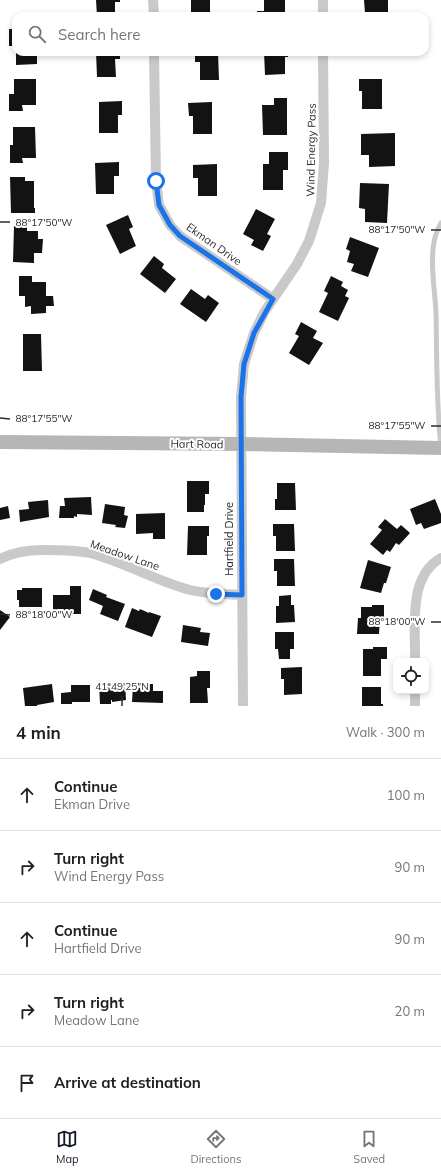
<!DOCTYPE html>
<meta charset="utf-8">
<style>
body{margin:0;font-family:Mulish,sans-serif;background:#f6f6f6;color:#202124}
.controls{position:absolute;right:12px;bottom:12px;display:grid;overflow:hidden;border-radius:8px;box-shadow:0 2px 6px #0003}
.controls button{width:36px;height:36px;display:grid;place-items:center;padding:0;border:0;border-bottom:1px solid #e0e0e0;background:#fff;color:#202124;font:20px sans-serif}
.stop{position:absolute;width:12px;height:12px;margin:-9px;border:3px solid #1a73e8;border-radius:50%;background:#fff}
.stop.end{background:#1a73e8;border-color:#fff;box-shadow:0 1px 4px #0008}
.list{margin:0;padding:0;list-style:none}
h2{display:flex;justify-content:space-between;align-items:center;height:52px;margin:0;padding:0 16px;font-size:17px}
h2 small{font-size:13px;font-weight:400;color:#757577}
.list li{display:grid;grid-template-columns:26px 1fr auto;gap:12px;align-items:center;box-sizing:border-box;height:72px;padding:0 16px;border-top:1px solid #e0e0e0}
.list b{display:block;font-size:15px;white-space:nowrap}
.list p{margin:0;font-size:13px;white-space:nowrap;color:#757577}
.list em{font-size:13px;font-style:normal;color:#757577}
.icon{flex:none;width:22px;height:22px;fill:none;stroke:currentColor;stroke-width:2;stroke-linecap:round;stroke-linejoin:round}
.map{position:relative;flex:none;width:441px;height:706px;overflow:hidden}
.search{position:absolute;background:#fff;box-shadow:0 2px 6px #0003;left:12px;right:12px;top:12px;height:44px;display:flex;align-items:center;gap:10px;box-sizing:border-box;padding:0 14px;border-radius:12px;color:#757577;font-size:15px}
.sheet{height:412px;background:#fff}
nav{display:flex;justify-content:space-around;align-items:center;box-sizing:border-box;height:56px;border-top:1px solid #e0e0e0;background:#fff;font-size:11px;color:#757577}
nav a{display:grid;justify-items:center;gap:2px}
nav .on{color:#111827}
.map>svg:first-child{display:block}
</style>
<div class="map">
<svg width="441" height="706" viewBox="0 0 441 706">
<rect width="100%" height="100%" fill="#fff"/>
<!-- building -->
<path fill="#131313" d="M 96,0 L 120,0 L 120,2 L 115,2 L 115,16 L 97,16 Z
M 191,0 L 210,0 L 210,12 L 191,13 Z
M 264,0 L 285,0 L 285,16 L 257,16 L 257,11 L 264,11 Z
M 364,0 L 388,0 L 388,12 L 365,13 Z
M 9,29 L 16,29 L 16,46 L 9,46 Z
M 16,52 L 37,52 L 37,64 L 16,65 Z
M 96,52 L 120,52 L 120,59 L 115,59 L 116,77 L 97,77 Z
M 195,52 L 218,52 L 219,80 L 200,80 L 200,62 L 195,62 Z
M 264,52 L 288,52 L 288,57 L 285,57 L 285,74 L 265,75 Z
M 14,79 L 36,79 L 36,105 L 22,105 L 23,111 L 9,111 L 9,94 L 14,94 Z
M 359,79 L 382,79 L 382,109 L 362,109 L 362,91 L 359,91 Z
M 274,98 L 287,98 L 287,135 L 263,135 L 262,105 L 274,105 Z
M 122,101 L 122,115 L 118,115 L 118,133 L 99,133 L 99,102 Z
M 212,102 L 212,134 L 193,134 L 193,116 L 189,116 L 188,103 Z
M 13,127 L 35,127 L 36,158 L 22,158 L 23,163 L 10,163 L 10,145 L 13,145 Z
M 395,133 L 395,166 L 369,167 L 369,155 L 361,155 L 361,134 Z
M 269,152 L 288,152 L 288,170 L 283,170 L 283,190 L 263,190 L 263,164 L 269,164 Z
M 119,162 L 119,176 L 114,176 L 114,194 L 96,194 L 95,163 Z
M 217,164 L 217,196 L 198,196 L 198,178 L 193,178 L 193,165 Z
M 10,177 L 25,177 L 25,181 L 34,181 L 34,208 L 35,208 L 35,213 L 11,213 Z
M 360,183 L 389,184 L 387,223 L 365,222 L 365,209 L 359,208 Z
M 256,209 L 275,219 L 267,234 L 271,236 L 263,251 L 251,245 L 254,240 L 243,234 Z
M 128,215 L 133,227 L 129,229 L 136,246 L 120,254 L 106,225 Z
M 14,226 L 27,226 L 27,231 L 38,231 L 38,239 L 43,239 L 42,253 L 34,253 L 34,263 L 13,262 Z
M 350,237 L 379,248 L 368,277 L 351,271 L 354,264 L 347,262 L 350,251 L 346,249 Z
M 154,256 L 164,264 L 162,268 L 176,279 L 165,293 L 140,274 Z
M 19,276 L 32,276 L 32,282 L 46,282 L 46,296 L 53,296 L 54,306 L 46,306 L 46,313 L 31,314 L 31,306 L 25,307 L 25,296 L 19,296 Z
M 331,276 L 343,282 L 341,286 L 348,290 L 345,296 L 349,298 L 338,321 L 319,312 L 328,293 L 324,291 Z
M 191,289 L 205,299 L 208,295 L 219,303 L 206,322 L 180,304 Z
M 301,322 L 317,331 L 313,338 L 323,343 L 309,365 L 289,353 L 299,336 L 295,334 Z
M 23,334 L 41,334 L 42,371 L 23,371 Z
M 187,481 L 209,481 L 209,494 L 205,494 L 205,505 L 204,505 L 204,512 L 187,512 Z
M 277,483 L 295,483 L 296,510 L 275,510 L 275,499 L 277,499 Z
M 91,497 L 92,515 L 77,514 L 77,517 L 74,516 L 74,518 L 59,518 L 60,506 L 65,506 L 64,498 Z
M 435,499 L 441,514 L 441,523 L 424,529 L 421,523 L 416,525 L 410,509 Z
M 48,500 L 49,517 L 20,522 L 19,510 L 29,509 L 28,502 Z
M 105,504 L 125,507 L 124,515 L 128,516 L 125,528 L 115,527 L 116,525 L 102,523 Z
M 8,506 L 10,518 L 0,520 L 0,508 Z
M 165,513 L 165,539 L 153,539 L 153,533 L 136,534 L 136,514 Z
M 385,519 L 397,529 L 401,525 L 410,533 L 399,545 L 396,543 L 390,552 L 387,550 L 383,555 L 370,544 L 382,530 L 378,527 Z
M 273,524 L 294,524 L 295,551 L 276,551 L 276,536 L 273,536 Z
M 188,526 L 209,526 L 209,536 L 207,536 L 207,555 L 187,555 Z
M 274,559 L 294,559 L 295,586 L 277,586 L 277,571 L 274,571 Z
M 368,560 L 391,567 L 386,583 L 384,583 L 381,593 L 360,588 Z
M 70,586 L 81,586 L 81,614 L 53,614 L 53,595 L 70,595 Z
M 22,588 L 42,588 L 42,607 L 19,607 L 19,600 L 17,600 L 17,590 L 22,590 Z
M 93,589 L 107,595 L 106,597 L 125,604 L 118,621 L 100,614 L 103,606 L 89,600 Z
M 291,595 L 291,605 L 294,605 L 295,622 L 276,623 L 276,606 L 279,606 L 279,596 Z
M 372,605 L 384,605 L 384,617 L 380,617 L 379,634 L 357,634 L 358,618 L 361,618 L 361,607 L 372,607 Z
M 132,608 L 139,611 L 140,609 L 149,613 L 149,612 L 161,616 L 152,637 L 125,627 Z
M 0,610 L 10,617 L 0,630 Z
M 183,625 L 201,628 L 200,632 L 210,633 L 208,646 L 181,642 Z
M 275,632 L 294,632 L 294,649 L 290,649 L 290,659 L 279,659 L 278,649 L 275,649 Z
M 373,647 L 387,647 L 387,659 L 381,659 L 381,676 L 363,676 L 363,649 L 373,649 Z
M 302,667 L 302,694 L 284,695 L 284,679 L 281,679 L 281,668 Z
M 197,671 L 210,671 L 210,688 L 207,688 L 208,703 L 190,703 L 190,677 L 197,676 Z
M 125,683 L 126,700 L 112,702 L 112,700 L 111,700 L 111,704 L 100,704 L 99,684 Z
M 52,684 L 54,702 L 37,705 L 37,706 L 25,706 L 23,688 Z
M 133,684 L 153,684 L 153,691 L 163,691 L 163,703 L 132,702 Z
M 71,685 L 90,685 L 90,702 L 72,702 L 72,704 L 61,704 L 61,693 L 71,692 Z
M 362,687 L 381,687 L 381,704 L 383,704 L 383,706 L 362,706 Z"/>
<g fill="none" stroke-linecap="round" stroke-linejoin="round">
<!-- lane -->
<path stroke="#c9c9c9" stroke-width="5" d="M 441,447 C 436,403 437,358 436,313 C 435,286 426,247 441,223"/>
<!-- street -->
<path stroke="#c9c9c9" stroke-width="10" d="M 153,0 L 154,16
M 323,0 L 323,16
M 154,52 L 156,181 L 159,205 L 170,225 L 180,236 L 273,299
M 0,559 C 14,552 29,550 44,550 C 59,550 75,550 90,553 C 124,562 156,581 190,590 C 207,594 225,594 242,595
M 415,661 C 416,628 407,577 441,558
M 243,706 L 241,397 L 244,364 L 254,333 L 265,311 L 297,264 L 309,241 L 321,203 L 324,163 L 323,52
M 415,706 L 415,691"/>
<!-- secondary -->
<path stroke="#b6b6b6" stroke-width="14" d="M 0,442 L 241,444 L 441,448"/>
</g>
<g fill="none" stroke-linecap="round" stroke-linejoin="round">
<!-- route -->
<path stroke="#1a73e8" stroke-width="5" d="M 156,181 L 159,205 L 170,225 L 180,236 L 273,299 L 254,333 L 244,364 L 241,397 L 242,595 L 216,594"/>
</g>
<!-- ticks -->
<path fill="none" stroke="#2c2c2c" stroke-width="1.5" d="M 0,222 L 10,222M 431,230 L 441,230M 0,418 L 10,419M 431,426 L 441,426M 0,614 L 10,615M 431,622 L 441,622M 122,706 L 122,696"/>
<g text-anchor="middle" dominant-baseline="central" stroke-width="4" stroke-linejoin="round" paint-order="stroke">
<!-- street labels -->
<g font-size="11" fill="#2c2c2c" stroke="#fff">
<text transform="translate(311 150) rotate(-89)">Wind Energy Pass</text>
<text transform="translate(214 244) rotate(35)">Ekman Drive</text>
<text transform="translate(197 444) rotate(1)">Hart Road</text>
<text transform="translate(229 539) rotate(-90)">Hartfield Drive</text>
<text transform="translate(125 555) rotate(19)">Meadow Lane</text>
</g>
</g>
<g font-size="10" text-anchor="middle" fill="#2c2c2c" stroke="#fff" stroke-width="4" stroke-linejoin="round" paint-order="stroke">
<text x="44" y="226">88°17'50"W</text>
<text x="397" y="233">88°17'50"W</text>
<text x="44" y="422">88°17'55"W</text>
<text x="397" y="429">88°17'55"W</text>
<text x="44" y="618">88°18'00"W</text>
<text x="397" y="625">88°18'00"W</text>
<text x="122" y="690">41°49'25"N</text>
</g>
</svg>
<div class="controls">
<button><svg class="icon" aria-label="locate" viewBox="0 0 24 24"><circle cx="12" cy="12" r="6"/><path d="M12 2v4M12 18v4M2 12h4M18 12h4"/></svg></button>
</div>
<div class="stop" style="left:156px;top:181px"></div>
<div class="stop end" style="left:216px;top:594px"></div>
<div class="search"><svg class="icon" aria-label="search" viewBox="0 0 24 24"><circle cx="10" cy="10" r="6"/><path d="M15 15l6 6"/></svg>Search here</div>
</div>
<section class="sheet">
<h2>4 min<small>Walk · 300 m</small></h2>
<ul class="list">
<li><svg class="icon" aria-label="ahead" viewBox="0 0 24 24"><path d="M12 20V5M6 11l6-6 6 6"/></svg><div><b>Continue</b><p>Ekman Drive</p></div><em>100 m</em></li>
<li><svg class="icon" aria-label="right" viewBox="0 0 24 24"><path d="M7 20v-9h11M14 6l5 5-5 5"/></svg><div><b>Turn right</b><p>Wind Energy Pass</p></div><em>90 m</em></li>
<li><svg class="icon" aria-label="ahead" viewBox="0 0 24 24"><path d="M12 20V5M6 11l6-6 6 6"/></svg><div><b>Continue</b><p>Hartfield Drive</p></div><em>90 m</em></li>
<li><svg class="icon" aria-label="right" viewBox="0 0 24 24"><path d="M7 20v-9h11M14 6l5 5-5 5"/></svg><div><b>Turn right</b><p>Meadow Lane</p></div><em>20 m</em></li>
<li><svg class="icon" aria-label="arrive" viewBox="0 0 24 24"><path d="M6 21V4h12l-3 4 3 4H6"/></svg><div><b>Arrive at destination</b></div></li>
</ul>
</section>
<nav>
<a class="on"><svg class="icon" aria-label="map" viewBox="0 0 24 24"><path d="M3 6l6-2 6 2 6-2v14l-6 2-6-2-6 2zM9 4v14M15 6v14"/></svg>Map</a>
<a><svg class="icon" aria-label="directions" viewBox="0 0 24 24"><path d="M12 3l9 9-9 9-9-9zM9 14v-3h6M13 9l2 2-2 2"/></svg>Directions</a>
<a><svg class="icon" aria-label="saved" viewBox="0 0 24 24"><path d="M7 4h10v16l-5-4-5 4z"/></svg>Saved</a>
</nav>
